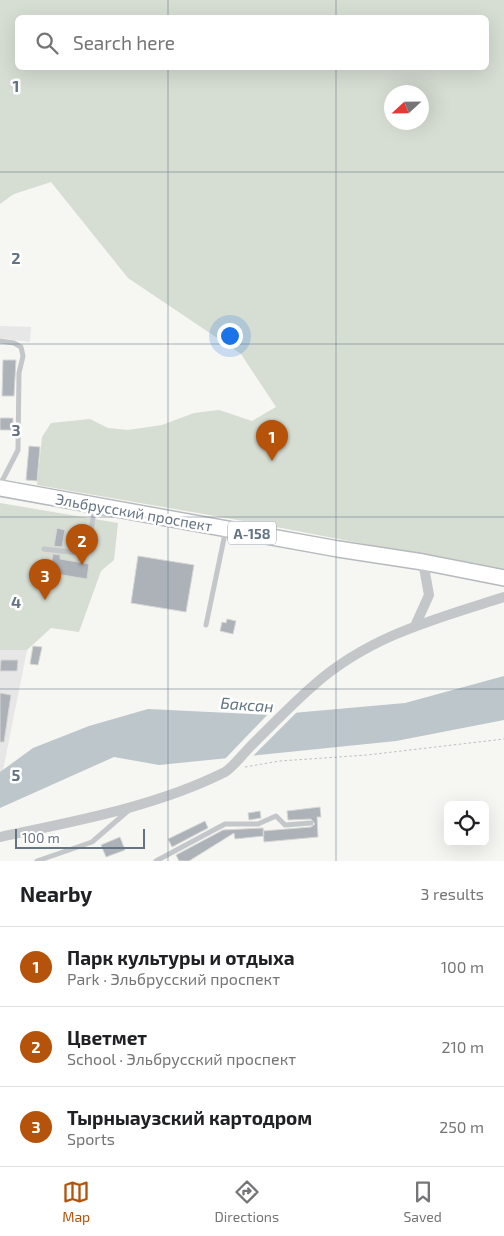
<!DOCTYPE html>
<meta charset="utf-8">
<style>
body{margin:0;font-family:"Exo 2",sans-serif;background:#f2f2f2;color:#202124}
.controls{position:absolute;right:15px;bottom:15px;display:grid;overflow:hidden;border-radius:8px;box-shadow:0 5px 20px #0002}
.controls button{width:45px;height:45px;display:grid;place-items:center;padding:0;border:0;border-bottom:1px solid #e0e0e0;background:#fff;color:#202124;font:25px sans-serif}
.compass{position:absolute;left:384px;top:85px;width:45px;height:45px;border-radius:50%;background:#fff;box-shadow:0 5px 20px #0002;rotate:248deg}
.scale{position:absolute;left:15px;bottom:12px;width:130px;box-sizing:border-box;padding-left:5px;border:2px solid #657483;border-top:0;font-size:14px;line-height:18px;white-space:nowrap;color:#657483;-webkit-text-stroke:4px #fff;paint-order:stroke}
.you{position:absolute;left:229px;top:335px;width:18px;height:18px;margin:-12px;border:4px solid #fff;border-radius:50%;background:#1a73e8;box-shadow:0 0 0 8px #1a73e833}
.badge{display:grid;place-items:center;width:32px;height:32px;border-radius:50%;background:#b45309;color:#fff;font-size:16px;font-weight:700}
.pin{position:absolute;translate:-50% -41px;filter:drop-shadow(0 1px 2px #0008)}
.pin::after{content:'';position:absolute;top:26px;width:18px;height:15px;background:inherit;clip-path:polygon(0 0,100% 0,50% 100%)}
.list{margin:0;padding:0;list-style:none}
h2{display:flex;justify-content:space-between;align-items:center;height:65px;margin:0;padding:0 20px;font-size:21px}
h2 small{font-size:16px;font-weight:400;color:#757577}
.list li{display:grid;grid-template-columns:32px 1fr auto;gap:15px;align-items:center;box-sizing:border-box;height:80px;padding:0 20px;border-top:1px solid #e0e0e0}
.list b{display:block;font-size:19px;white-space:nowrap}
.list p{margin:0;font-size:16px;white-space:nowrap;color:#757577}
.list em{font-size:16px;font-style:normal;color:#757577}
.icon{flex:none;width:28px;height:28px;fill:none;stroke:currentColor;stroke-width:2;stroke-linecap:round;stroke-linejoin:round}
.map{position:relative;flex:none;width:504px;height:861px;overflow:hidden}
.search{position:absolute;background:#fff;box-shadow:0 5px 20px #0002;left:15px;right:15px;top:15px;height:55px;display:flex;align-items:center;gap:12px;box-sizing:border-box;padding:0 18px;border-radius:8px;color:#757577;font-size:19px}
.sheet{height:305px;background:#fff}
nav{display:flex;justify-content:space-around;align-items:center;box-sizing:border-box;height:70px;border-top:1px solid #e0e0e0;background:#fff;font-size:14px;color:#757577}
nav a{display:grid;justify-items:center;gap:2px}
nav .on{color:#b45309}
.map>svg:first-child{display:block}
</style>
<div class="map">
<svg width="504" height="861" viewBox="0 0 504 861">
<rect width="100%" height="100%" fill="#f6f6f2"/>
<!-- built -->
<path fill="#e6e7e6" d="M 0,326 L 31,327 L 30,342 L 0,338 Z
M 0,650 L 27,650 L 3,770 L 0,772 Z"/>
<!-- green -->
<path fill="#d6ddd3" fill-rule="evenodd" d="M 0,0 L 504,0 L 504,571 L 261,524 L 37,485 L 42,437 L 51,423 L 90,419 L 108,428 L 128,430 L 162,425 L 194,413 L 219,410 L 252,421 L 276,407 L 241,354 L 128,278 L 51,182 L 14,194 L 0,204 ZM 18,18 L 486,18 L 486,68 L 18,68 ZM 392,92 L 422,92 L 422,122 L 392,122 Z
M 0,503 L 118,523 L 114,560 L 101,571 L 79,632 L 51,628 L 27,650 L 0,650 Z"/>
<!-- water -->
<path fill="#bcc6cb" d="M 504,676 L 504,720 L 396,741 L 159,765 L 114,757 L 0,808 L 0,772 L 33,748 L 89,726 L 148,709 L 270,715 L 405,703 Z"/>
<!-- pier -->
<path fill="#f6f6f2" d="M 299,710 L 251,758 L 223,761 L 270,712 Z"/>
<!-- building -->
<path fill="#acb2b8" stroke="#d7d7d5" d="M 3,360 L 16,360 L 14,396 L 2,396 Z
M 0,418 L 13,418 L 13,430 L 0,430 Z
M 29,446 L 40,447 L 37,481 L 26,480 Z
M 57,528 L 65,530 L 62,547 L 54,546 Z
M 53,554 L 60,555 L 60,559 L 89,564 L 87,579 L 50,573 Z
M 138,556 L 194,565 L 186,612 L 131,603 Z
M 227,619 L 236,621 L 233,634 L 220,631 L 222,622 L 226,623 Z
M 33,646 L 42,647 L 38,665 L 30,664 Z
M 1,660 L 18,660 L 17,671 L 0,671 Z
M 0,693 L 11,695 L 4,742 L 0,742 Z
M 320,807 L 321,817 L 317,817 L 318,837 L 264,842 L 263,831 L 311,827 L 315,824 L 311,819 L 288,820 L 287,811 Z
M 260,811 L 261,818 L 249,820 L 248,813 Z
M 205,821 L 208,828 L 172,847 L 168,839 Z
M 263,828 L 264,836 L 235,839 L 234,833 L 189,861 L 179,861 L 176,855 L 223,830 Z
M 120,837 L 125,850 L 106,857 L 101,845 Z"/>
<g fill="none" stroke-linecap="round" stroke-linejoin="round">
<!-- primary casing -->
<g stroke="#b6babe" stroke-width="18">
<path id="primary" d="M 0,488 L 338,549 L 423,562 L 504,578"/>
</g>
<!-- path -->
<path stroke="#bdbfc1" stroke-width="1" stroke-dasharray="2.5 2.5" stroke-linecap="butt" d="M 245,767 L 280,761 L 367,755 L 504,739"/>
<!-- lane -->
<path stroke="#c3c7ca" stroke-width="5" d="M 0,341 L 14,343 L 21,347 L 23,356 L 19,373 L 18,450 L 0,485
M 44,549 L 87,554 L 95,506
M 206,625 L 226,529
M 37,861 L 92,842 L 129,810
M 156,861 L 225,824 L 258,824 L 276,816 L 285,825 L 311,823"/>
<!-- street -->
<path stroke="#c3c7ca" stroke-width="10" d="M 415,626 L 429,595 L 423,562
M 0,837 C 75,821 155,807 225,772 C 233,767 242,755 249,748 C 270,727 291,705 314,685 C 369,636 435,619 504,597"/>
<!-- primary -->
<use href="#primary" stroke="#fff" stroke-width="15"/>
</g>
<!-- grid -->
<path fill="none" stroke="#657483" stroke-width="1" stroke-opacity="0.55" d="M 168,0 L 168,18M 336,0 L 336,18M 168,68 L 168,861M 336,68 L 336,861M 0,172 L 504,172M 0,344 L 504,344M 0,517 L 504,517M 0,689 L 504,689"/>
<g text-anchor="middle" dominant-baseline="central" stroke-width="5" stroke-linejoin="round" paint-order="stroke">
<!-- shield labels -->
<rect fill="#fff" stroke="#939ea8" stroke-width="1" x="228" y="521.5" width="48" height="23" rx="4"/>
<g font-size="14" font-weight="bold" fill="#657483">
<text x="252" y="533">А-158</text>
</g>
<!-- street labels -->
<g font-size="15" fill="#657483" stroke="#fff">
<text transform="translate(134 512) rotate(10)">Эльбрусский проспект</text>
</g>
<!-- water labels -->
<g font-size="16" font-style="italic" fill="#607680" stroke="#fff">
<text transform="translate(247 704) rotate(4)">Баксан</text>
</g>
</g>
<g font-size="16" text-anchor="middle" font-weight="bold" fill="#657483" stroke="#fff" stroke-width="5" stroke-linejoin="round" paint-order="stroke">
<text x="16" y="92">1</text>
<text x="16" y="264">2</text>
<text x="16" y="436">3</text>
<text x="16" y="608">4</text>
<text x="16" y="781">5</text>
</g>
</svg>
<div class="controls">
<button><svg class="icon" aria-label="locate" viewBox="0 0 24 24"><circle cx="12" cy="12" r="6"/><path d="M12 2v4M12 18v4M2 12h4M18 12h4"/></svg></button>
</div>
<svg class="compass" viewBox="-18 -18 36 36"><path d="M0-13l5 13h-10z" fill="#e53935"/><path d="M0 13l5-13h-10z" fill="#757577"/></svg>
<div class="scale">100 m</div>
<div class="you"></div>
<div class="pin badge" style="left:272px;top:461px">1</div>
<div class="pin badge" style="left:82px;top:565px">2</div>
<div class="pin badge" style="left:45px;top:600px">3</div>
<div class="search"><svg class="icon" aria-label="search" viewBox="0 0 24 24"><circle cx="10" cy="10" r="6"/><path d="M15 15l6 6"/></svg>Search here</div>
</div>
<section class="sheet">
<h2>Nearby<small>3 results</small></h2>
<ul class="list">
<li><span class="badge">1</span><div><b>Парк культуры и отдыха</b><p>Park · Эльбрусский проспект</p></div><em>100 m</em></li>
<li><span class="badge">2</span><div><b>Цветмет</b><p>School · Эльбрусский проспект</p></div><em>210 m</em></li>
<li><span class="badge">3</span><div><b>Тырныаузский картодром</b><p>Sports</p></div><em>250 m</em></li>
</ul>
</section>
<nav>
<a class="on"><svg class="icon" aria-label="map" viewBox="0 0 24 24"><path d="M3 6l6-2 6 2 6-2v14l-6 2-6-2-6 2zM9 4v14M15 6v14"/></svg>Map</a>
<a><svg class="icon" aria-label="directions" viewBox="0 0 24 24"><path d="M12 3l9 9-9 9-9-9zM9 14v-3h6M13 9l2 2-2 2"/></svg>Directions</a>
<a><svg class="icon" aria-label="saved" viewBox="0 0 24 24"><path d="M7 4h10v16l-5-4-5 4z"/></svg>Saved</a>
</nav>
